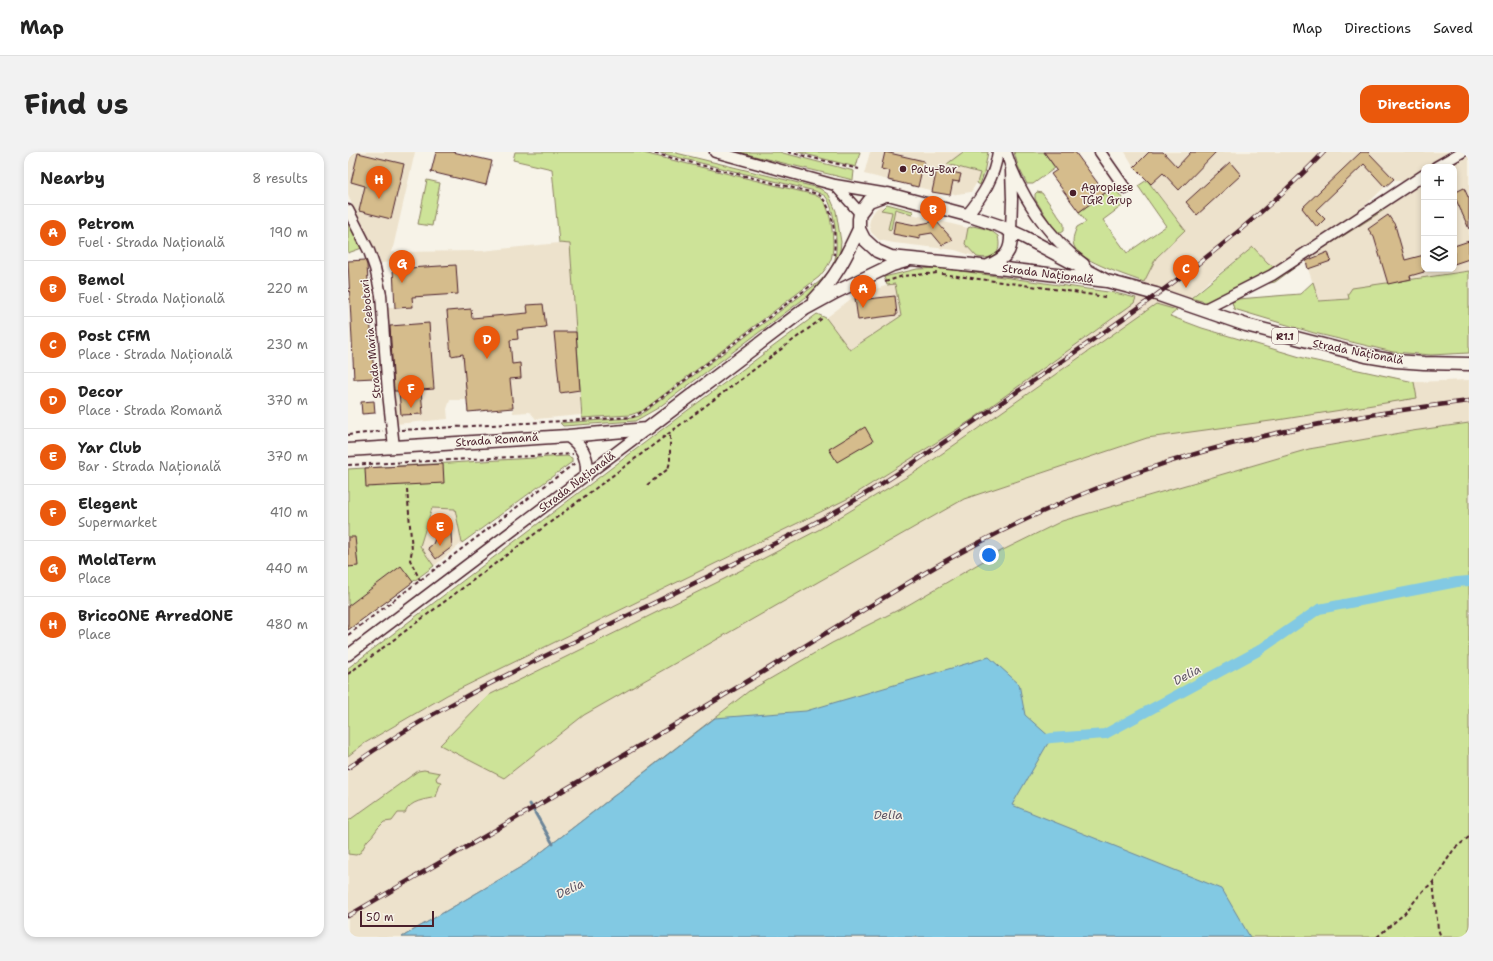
<!DOCTYPE html>
<meta charset="utf-8">
<style>
body{margin:0;font-family:"Shantell Sans",sans-serif;background:#f2f2f2;color:#222}
.controls{position:absolute;right:12px;top:12px;display:grid;overflow:hidden;border-radius:8px;box-shadow:0 2px 6px #0003}
.controls button{width:36px;height:36px;display:grid;place-items:center;padding:0;border:0;border-bottom:1px solid #e0e0e0;background:#fff;color:#222;font:20px sans-serif}
.scale{position:absolute;left:12px;bottom:10px;width:74px;box-sizing:border-box;padding-left:4px;border:2px solid #4a1f2b;border-top:0;font-size:11px;line-height:14px;white-space:nowrap;color:#4a1f2b;-webkit-text-stroke:3px #f7f3e8;paint-order:stroke}
.you{position:absolute;left:641px;top:403px;width:14px;height:14px;margin:-10px;border:3px solid #fff;border-radius:50%;background:#1a73e8;box-shadow:0 0 0 6px #1a73e833}
.badge{display:grid;place-items:center;width:26px;height:26px;border-radius:50%;background:#ea580c;color:#fff;font-size:13px;font-weight:700}
.pin{position:absolute;translate:-50% -33px;filter:drop-shadow(0 1px 2px #0008)}
.pin::after{content:'';position:absolute;top:21px;width:14px;height:12px;background:inherit;clip-path:polygon(0 0,100% 0,50% 100%)}
.list{margin:0;padding:0;list-style:none}
h2{display:flex;justify-content:space-between;align-items:center;height:52px;margin:0;padding:0 16px;font-size:17px}
h2 small{font-size:13px;font-weight:400;color:#767676}
.list li{display:grid;grid-template-columns:26px 1fr auto;gap:12px;align-items:center;box-sizing:border-box;height:56px;padding:0 16px;border-top:1px solid #e0e0e0}
.list b{display:block;font-size:15px;white-space:nowrap}
.list p{margin:0;font-size:13px;white-space:nowrap;color:#767676}
.list em{font-size:13px;font-style:normal;color:#767676}
.icon{flex:none;width:22px;height:22px;fill:none;stroke:currentColor;stroke-width:2;stroke-linecap:round;stroke-linejoin:round}
.map{position:relative;flex:none;width:1121px;height:785px;overflow:hidden;border-radius:12px}
header{display:flex;align-items:center;gap:24px;box-sizing:border-box;height:56px;padding:0 20px;background:#fff;border-bottom:1px solid #e0e0e0}
header strong{font-size:19px}
nav{display:flex;gap:22px;margin-inline-start:auto;font-size:14px}
.intro{display:flex;align-items:center;justify-content:space-between;box-sizing:border-box;height:96px;padding:0 24px}
h1{margin:0;font-size:28px}
.button{padding:10px 18px;border-radius:12px;background:#ea580c;color:#fff;font-size:14px;font-weight:700}
main{display:flex;gap:24px;padding:0 24px}
aside{flex:1;background:#fff;border-radius:12px;box-shadow:0 2px 6px #0003}
.map>svg:first-child{display:block}
</style>
<header>
<strong>Map</strong>
<nav><a>Map</a><a>Directions</a><a>Saved</a></nav>
</header>
<div class="intro"><h1>Find us</h1><a class="button">Directions</a></div>
<main>
<aside>
<h2>Nearby<small>8 results</small></h2>
<ul class="list">
<li><span class="badge">A</span><div><b>Petrom</b><p>Fuel · Strada Națională</p></div><em>190 m</em></li>
<li><span class="badge">B</span><div><b>Bemol</b><p>Fuel · Strada Națională</p></div><em>220 m</em></li>
<li><span class="badge">C</span><div><b>Post CFM</b><p>Place · Strada Națională</p></div><em>230 m</em></li>
<li><span class="badge">D</span><div><b>Decor</b><p>Place · Strada Romană</p></div><em>370 m</em></li>
<li><span class="badge">E</span><div><b>Yar Club</b><p>Bar · Strada Națională</p></div><em>370 m</em></li>
<li><span class="badge">F</span><div><b>Elegent</b><p>Supermarket</p></div><em>410 m</em></li>
<li><span class="badge">G</span><div><b>MoldTerm</b><p>Place</p></div><em>440 m</em></li>
<li><span class="badge">H</span><div><b>BricoONE ArredONE</b><p>Place</p></div><em>480 m</em></li>
</ul>
</aside>
<div class="map">
<svg width="1121" height="785" viewBox="0 0 1121 785">
<rect width="100%" height="100%" fill="#f7f3e8"/>
<filter id="ink" filterUnits="userSpaceOnUse"><feTurbulence type="fractalNoise" baseFrequency=".025" numOctaves="2"/><feDisplacementMap in="SourceGraphic" scale="8" xChannelSelector="R" yChannelSelector="G"/><feConvolveMatrix kernelMatrix="1 2 1 2 8 2 1 2 1" color-interpolation-filters="sRGB"/></filter>
<g filter="url(#ink)">
<!-- built -->
<path fill="#ede2cc" d="M 0,0 L 67,0 L 44,100 L 134,99 L 211,91 L 222,91 L 233,263 L 188,267 L 182,260 L 165,261 L 165,256 L 119,248 L 102,248 L 99,257 L 100,267 L 48,272 L 40,156 L 47,155 L 44,110 L 33,111 L 6,58 L 0,42 Z
M 522,0 L 615,0 L 599,12 L 634,22 L 623,40 L 602,43 L 516,22 Z
M 777,0 L 1103,0 L 1080,15 L 1076,15 L 1076,17 L 1055,30 L 1045,27 L 1019,52 L 999,67 L 927,115 L 920,111 L 905,95 L 860,130 L 822,164 L 854,176 L 959,207 L 1066,230 L 1121,228 L 1121,271 L 1064,279 L 961,297 L 714,369 L 649,401 L 560,453 L 484,491 L 401,539 L 178,712 L 54,785 L 0,785 L 0,604 L 17,591 L 99,543 L 501,346 L 625,267 L 786,151 L 808,106 L 837,78 L 803,32 L 786,15 Z
M 1121,3 L 1121,119 L 1063,127 L 1040,132 L 1001,147 L 971,149 L 957,108 L 1036,58 L 1035,55 L 1076,29 L 1076,117 L 1106,117 L 1106,15 L 1099,15 Z
M 532,54 L 620,76 L 617,92 L 629,105 L 607,98 L 546,91 L 531,88 L 523,80 L 521,73 L 523,64 L 528,57 Z
M 547,131 L 553,164 L 502,198 L 478,166 L 508,143 Z
M 84,356 L 107,357 L 114,391 L 86,414 L 72,394 Z"/>
<!-- green -->
<path fill="#cde398" stroke="#8c8162" d="M 167,0 L 291,0 L 467,43 C 470,45 473,46 475,48 C 483,57 487,92 484,103 C 483,111 476,119 471,125 L 294,259 L 282,263 L 234,266 L 222,92 L 211,91 L 204,17 L 165,8 Z
M 308,0 L 324,0 L 471,36 L 481,43 L 488,59 L 493,90 L 491,107 L 469,137 L 310,256 L 287,269 L 215,274 L 212,271 L 284,266 L 291,264 L 471,130 C 477,124 484,116 487,107 C 490,93 487,56 478,45 C 475,42 470,41 467,39 Z
M 390,0 L 431,0 L 506,19 L 505,28 Z
M 449,0 L 512,0 L 508,15 Z
M 615,0 L 640,0 L 636,21 L 632,33 L 629,31 L 632,21 L 599,12 Z
M 666,0 L 696,0 L 707,16 L 685,32 L 679,32 L 670,14 Z
M 79,28 L 92,31 L 84,74 L 70,72 Z
M 799,28 L 837,78 L 808,106 L 796,130 C 782,125 733,109 727,96 C 723,89 726,82 729,75 L 738,70 L 731,60 L 757,41 L 759,43 L 767,37 L 778,51 L 755,68 L 779,101 L 818,74 L 790,34 Z
M 689,40 L 694,41 L 716,72 L 716,79 L 713,81 L 709,81 L 706,77 L 687,47 L 687,42 Z
M 539,52 L 565,59 L 566,60 L 564,62 L 547,57 L 543,78 L 540,77 L 544,60 L 533,58 Z
M 1035,55 L 1036,58 L 957,108 L 927,130 L 917,132 Z
M 0,70 L 14,96 L 0,101 Z
M 625,74 L 642,78 L 650,84 C 654,102 646,108 629,105 L 617,92 L 620,76 Z
M 905,95 L 920,111 L 927,115 L 866,149 L 857,150 L 843,146 Z
M 592,116 L 767,141 L 788,146 L 786,151 L 625,267 L 501,346 L 99,543 L 17,591 L 0,604 L 0,516 L 316,276 L 469,162 L 478,166 L 502,198 L 553,164 L 547,132 L 539,133 L 536,125 L 569,117 Z
M 1121,119 L 1121,201 L 1083,203 L 1045,200 L 966,181 L 886,157 L 884,150 L 890,147 L 952,142 L 965,130 L 971,149 L 1001,147 L 1000,142 L 1004,136 Z
M 808,152 L 829,158 L 822,164 L 854,176 L 959,207 L 1066,230 L 1069,246 L 930,268 L 799,286 L 616,347 L 236,563 L 156,626 L 92,593 L 141,543 L 376,427 L 472,377 L 572,317 Z
M 1121,271 L 1121,785 L 54,785 L 178,712 L 401,539 L 484,491 L 560,453 L 649,401 L 714,369 L 961,297 L 1064,279 Z
M 219,304 L 224,306 L 224,310 L 114,391 L 107,357 L 84,356 L 72,394 L 86,414 L 0,478 L 0,317 Z
M 76,618 L 92,621 L 88,626 L 89,629 L 94,630 L 91,635 L 88,645 C 77,648 62,648 57,661 L 50,661 L 44,669 L 36,670 L 30,676 L 24,684 L 19,689 L 13,700 L 8,703 L 0,702 L 0,669 L 70,619 Z"/>
<!-- water -->
<path fill="#82c9e3" stroke="#6c8599" d="M 641,505 L 671,532 L 677,563 L 703,586 L 664,653 L 874,737 L 902,785 L 54,785 L 178,712 L 367,566 L 458,559 Z"/>
<g fill="none" stroke-linecap="round" stroke-linejoin="round">
<!-- stream -->
<path stroke="#6c8599" stroke-width="3" d="M 182,652 L 205,692"/>
<!-- canal -->
<path stroke="#82c9e3" stroke-width="10" d="M 690,589 L 703,586 L 757,582 L 910,499 L 971,457 L 1109,430 L 1121,429"/>
</g>
<!-- building -->
<path fill="#d5bc8c" stroke="#4a1f2b" d="M 88,0 L 105,0 L 144,9 L 138,33 L 83,20 Z
M 537,0 L 576,9 L 570,35 L 540,28 L 542,19 L 533,17 Z
M 696,0 L 727,0 L 757,41 L 731,60 L 703,22 L 709,18 Z
M 801,0 L 815,0 L 829,15 L 843,0 L 868,0 L 831,38 L 815,21 L 803,32 L 786,15 Z
M 1013,0 L 1020,0 L 1046,27 L 1037,35 L 1016,12 L 968,58 L 977,67 L 969,75 L 954,56 Z
M 10,1 L 56,12 L 43,67 L 11,59 L 17,34 L 3,30 Z
M 882,10 L 893,23 L 849,63 L 838,50 Z
M 589,17 L 613,22 L 611,30 L 605,29 L 602,43 L 584,40 Z
M 1116,36 L 1121,47 L 1121,77 L 1106,43 L 1106,41 Z
M 1040,63 L 1047,73 L 1057,108 L 1076,103 L 1076,120 L 1062,124 L 1063,127 L 1040,132 L 1026,85 L 1020,77 Z
M 547,69 L 567,73 L 588,69 L 605,88 L 594,93 L 584,81 L 572,83 L 572,87 L 545,82 Z
M 1121,89 L 1121,107 L 1106,112 L 1106,94 Z
M 980,100 L 983,109 L 960,117 L 958,109 Z
M 17,108 L 19,113 L 26,226 L 6,227 L 0,109 Z
M 108,113 L 110,142 L 64,145 L 65,155 L 47,156 L 45,117 Z
M 547,144 L 549,163 L 510,168 L 507,146 L 519,145 L 520,147 Z
M 195,152 L 198,175 L 169,178 L 170,187 L 162,188 L 164,212 L 172,211 L 173,226 L 162,227 L 165,256 L 120,260 L 115,202 L 103,204 L 99,159 L 123,157 L 124,166 L 180,161 L 179,153 Z
M 81,171 L 86,237 L 73,238 L 75,262 L 53,263 L 51,239 L 46,239 L 42,174 Z
M 206,180 L 228,180 L 232,238 L 212,241 Z
M 26,249 L 27,261 L 14,262 L 13,250 Z
M 517,275 L 525,289 L 489,310 L 481,297 Z
M 95,312 L 96,331 L 18,335 L 17,316 Z
M 102,368 L 104,395 L 88,407 L 80,396 L 85,392 L 87,387 L 88,369 Z
M 0,385 L 7,385 L 10,414 L 0,415 Z
M 53,414 L 65,430 L 0,478 L 0,454 Z"/>
<g fill="none" stroke-linecap="round" stroke-linejoin="round">
<!-- minor casing -->
<g stroke="#4a1f2b" stroke-width="13">
<path id="minor" d="M 367,0 L 487,33 L 540,42
M 658,0 C 670,41 702,88 736,112
M 752,0 L 777,36
M 1088,15 L 1114,0
M 663,18 L 664,47 L 663,80
M 487,33 L 512,61
M 0,58 L 21,99 L 27,116 L 33,143 L 40,241 L 46,295
M 619,63 C 636,42 646,26 650,0
M 855,158 L 924,123 L 1076,23
M 0,503 L 299,277"/>
</g>
<!-- major casing -->
<g stroke="#4a1f2b" stroke-width="15">
<path id="major" d="M 640,114 C 658,106 664,100 663,80
M 759,129 L 676,85 L 652,74 L 619,63 L 540,42 L 521,49 L 512,61 L 511,67 L 511,77 L 516,87 L 529,99 L 543,105 L 625,113 L 759,129 L 808,142 L 898,173 L 1018,204 L 1048,209 L 1076,211 L 1121,212
M 466,148 C 488,125 498,105 511,77
M 220,284 C 234,293 240,305 239,322
M 0,298 L 220,284 L 299,277 L 457,157 L 488,140 L 544,113 L 558,109"/>
</g>
<!-- path -->
<path stroke="#4a1f2b" stroke-width="2" stroke-dasharray="4 3" stroke-linecap="butt" d="M 300,0 L 470,42 C 486,54 488,85 486,103
M 440,0 L 511,17
M 594,122 L 713,138 L 757,145
M 537,130 L 555,124 L 590,121
M 53,278 L 285,265 L 297,258 L 465,132
M 0,283 L 35,279
M 0,313 L 225,302
M 299,333 L 320,317 L 322,310 L 322,281
M 59,337 L 64,398 L 62,408 L 72,428
M 0,483 L 227,311
M 0,522 L 476,165
M 1085,730 L 1090,777 L 1093,785
M 1029,785 L 1056,762 L 1075,739 L 1085,730 L 1106,697 L 1121,685"/>
<!-- minor -->
<use href="#minor" stroke="#f7f3e8" stroke-width="10"/>
<!-- major -->
<use href="#major" stroke="#f7f3e8" stroke-width="12"/>
<!-- rail casing -->
<g stroke="#4a1f2b" stroke-width="4.5">
<path id="rail" d="M 0,616 C 74,564 153,525 234,486 C 309,449 385,413 459,375 C 536,335 607,282 679,233 C 783,162 889,91 976,0
M 0,764 C 134,686 267,609 400,529 C 464,490 527,450 592,412 C 653,377 719,347 785,322 C 894,283 1007,263 1121,249"/>
</g>
<!-- rail -->
<use href="#rail" stroke="#f7f3e8" stroke-width="3" stroke-dasharray="9" stroke-linecap="butt"/>
</g>
</g>
<!-- markers -->
<g fill="#4a1f2b" stroke="#f7f3e8" stroke-width="1.5">
<circle cx="555" cy="17" r="4"/>
<circle cx="725" cy="41" r="4"/>
</g>
<g text-anchor="middle" dominant-baseline="central" stroke-width="3" stroke-linejoin="round" paint-order="stroke">
<!-- shield labels -->
<rect fill="#f7f3e8" stroke="#7e5f64" stroke-width="1" x="924" y="176" width="26" height="16" rx="3"/>
<g font-size="10" font-weight="bold" fill="#4a1f2b">
<text x="937" y="184">R1.1</text>
</g>
<!-- poi labels -->
<g font-size="11" fill="#4a1f2b" stroke="#f7f3e8" text-anchor="start">
<text x="563" y="17">Paty-Bar</text>
<text x="733" y="35">Agropiese<tspan x="733" dy="13">TGR Grup</tspan></text>
</g>
<!-- street labels -->
<g font-size="11" fill="#4a1f2b" stroke="#f7f3e8">
<text transform="translate(700 122) rotate(7)">Strada Națională</text>
<text transform="translate(23 187) rotate(-96)">Strada Maria Cebotari</text>
<text transform="translate(1010 200) rotate(11)">Strada Națională</text>
<text transform="translate(149 288) rotate(-4)">Strada Romană</text>
<text transform="translate(229 330) rotate(-37)">Strada Națională</text>
</g>
<!-- water labels -->
<g font-size="12" font-style="italic" fill="#5b5262" stroke="#f7f3e8">
<text transform="translate(839 523) rotate(-28)">Delia</text>
<text x="540" y="663">Delia</text>
<text transform="translate(222 737) rotate(-25)">Delia</text>
</g>
</g>
</svg>
<div class="controls">
<button>+</button>
<button>−</button>
<button><svg class="icon" aria-label="layers" viewBox="0 0 24 24"><path d="M12 4l9 5-9 5-9-5zM3 14l9 5 9-5"/></svg></button>
</div>
<div class="scale">50 m</div>
<div class="you"></div>
<div class="pin badge" style="left:515px;top:156px">A</div>
<div class="pin badge" style="left:585px;top:77px">B</div>
<div class="pin badge" style="left:838px;top:136px">C</div>
<div class="pin badge" style="left:139px;top:207px">D</div>
<div class="pin badge" style="left:92px;top:394px">E</div>
<div class="pin badge" style="left:63px;top:256px">F</div>
<div class="pin badge" style="left:54px;top:131px">G</div>
<div class="pin badge" style="left:31px;top:47px">H</div>
</div>
</main>
